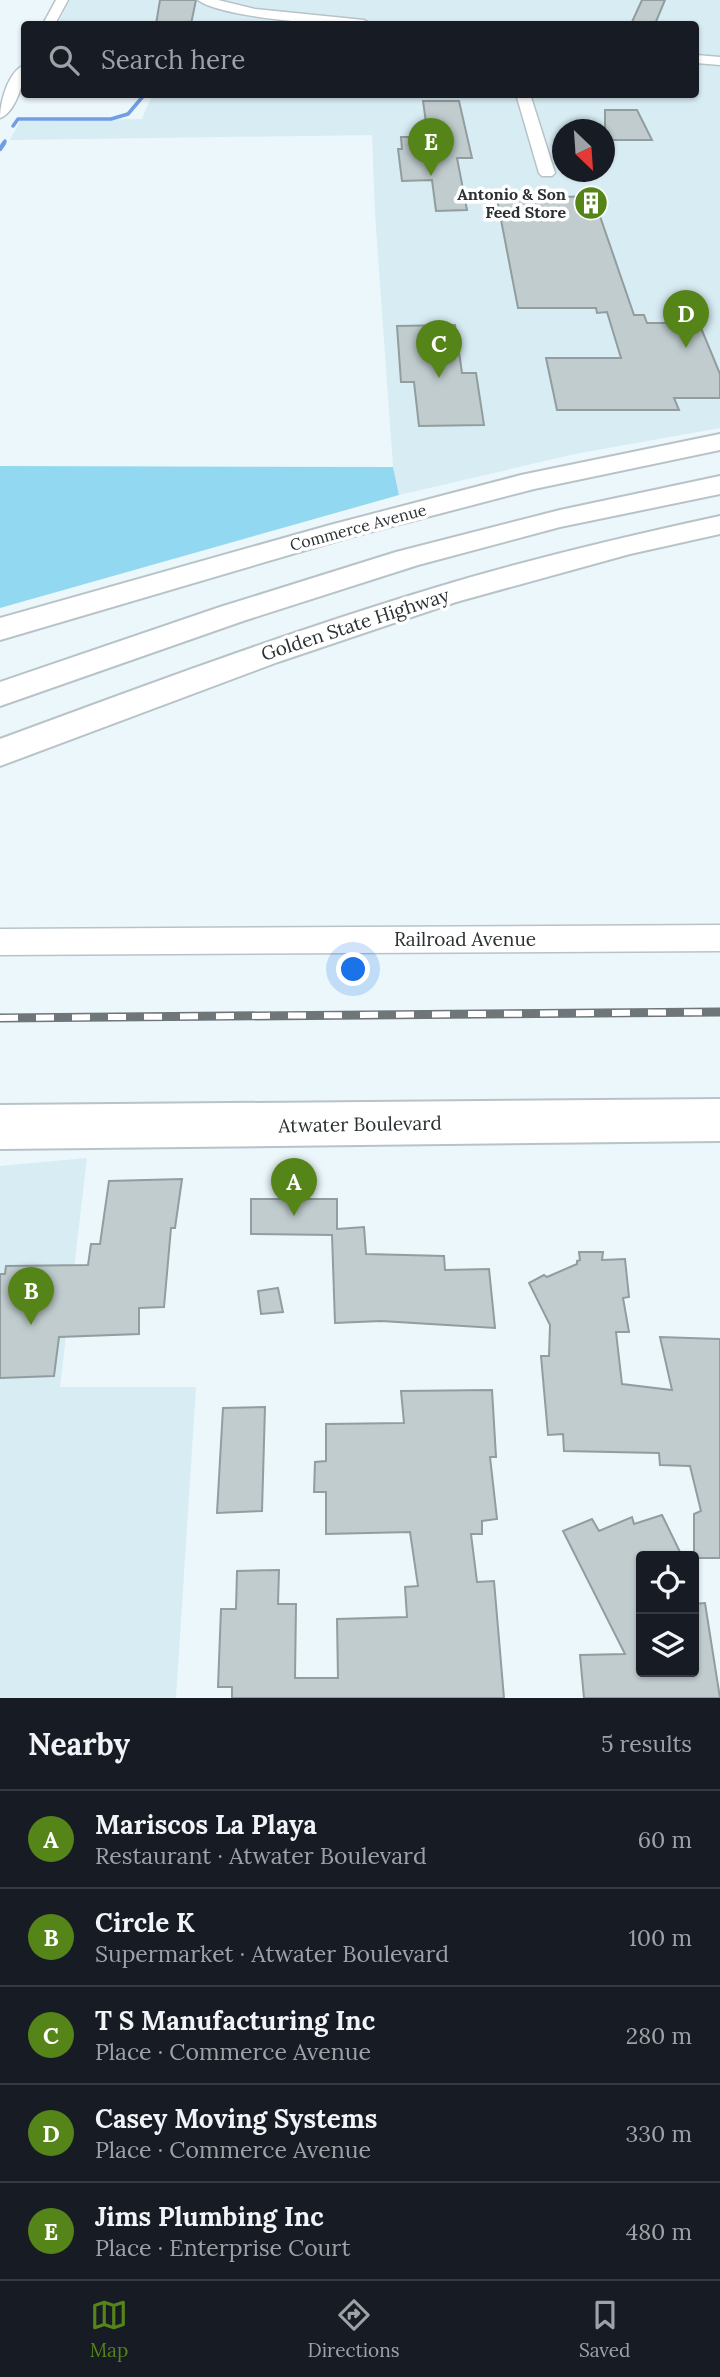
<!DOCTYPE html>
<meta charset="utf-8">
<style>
body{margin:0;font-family:Lora,serif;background:#20242c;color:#f1f3f6}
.controls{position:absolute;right:21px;bottom:21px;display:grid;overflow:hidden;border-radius:7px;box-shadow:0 2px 5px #0004}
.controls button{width:63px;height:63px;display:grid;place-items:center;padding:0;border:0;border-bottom:2px solid #363941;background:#171b24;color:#f1f3f6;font:35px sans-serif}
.compass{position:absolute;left:552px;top:119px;width:63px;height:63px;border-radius:50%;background:#171b24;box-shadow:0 2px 5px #0004;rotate:155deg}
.you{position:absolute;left:354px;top:970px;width:24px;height:24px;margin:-18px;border:5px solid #fff;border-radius:50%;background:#1a73e8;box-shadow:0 0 0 10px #1a73e833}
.badge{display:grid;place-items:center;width:46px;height:46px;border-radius:50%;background:#558519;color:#fff;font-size:23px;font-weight:700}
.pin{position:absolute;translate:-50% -58px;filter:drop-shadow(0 2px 4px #0008)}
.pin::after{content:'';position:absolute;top:37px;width:24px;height:21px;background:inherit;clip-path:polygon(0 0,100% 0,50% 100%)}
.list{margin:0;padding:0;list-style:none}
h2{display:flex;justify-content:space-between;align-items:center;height:91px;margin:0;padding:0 28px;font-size:30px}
h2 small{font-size:23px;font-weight:400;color:#9ea1a6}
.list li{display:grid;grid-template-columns:46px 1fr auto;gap:21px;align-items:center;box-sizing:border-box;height:98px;padding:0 28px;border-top:2px solid #363941}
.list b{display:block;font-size:26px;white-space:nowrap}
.list p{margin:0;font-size:23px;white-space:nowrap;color:#9ea1a6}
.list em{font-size:23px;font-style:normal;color:#9ea1a6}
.icon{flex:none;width:38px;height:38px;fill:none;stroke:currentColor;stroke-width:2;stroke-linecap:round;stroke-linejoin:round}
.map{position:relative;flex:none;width:720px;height:1698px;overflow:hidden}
.search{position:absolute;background:#171b24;box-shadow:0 2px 5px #0004;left:21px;right:21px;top:21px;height:77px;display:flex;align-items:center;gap:18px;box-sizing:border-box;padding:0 24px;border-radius:7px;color:#9ea1a6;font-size:26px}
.sheet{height:581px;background:#171b24}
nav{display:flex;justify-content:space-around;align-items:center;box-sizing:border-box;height:98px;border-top:2px solid #363941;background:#171b24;font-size:19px;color:#9ea1a6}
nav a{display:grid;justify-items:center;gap:4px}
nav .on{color:#558519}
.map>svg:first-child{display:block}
</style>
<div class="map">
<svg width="720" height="1698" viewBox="0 0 720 1698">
<rect width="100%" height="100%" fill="#ebf7fb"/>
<!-- built -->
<path fill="#d8ecf4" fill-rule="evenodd" d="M 70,0 L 720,0 L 720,428 L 575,454 L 399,495 L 393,467 L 375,213 L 372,135 L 10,140 L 20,121 L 142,119 L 152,95 L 696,94 L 696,24 L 58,24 ZM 562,130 L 604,130 L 604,172 L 562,172 Z
M 87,1158 L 60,1387 L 196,1387 L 176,1698 L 0,1698 L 0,1166 Z"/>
<!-- green -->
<path fill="#92d8f0" d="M 0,466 L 393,467 L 399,495 L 0,608 Z"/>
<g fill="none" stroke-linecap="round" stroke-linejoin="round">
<!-- stream-far1 -->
<path stroke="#709de3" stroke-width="3.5" d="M 13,126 L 18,119 L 111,119 L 128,114 L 145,94
M 3,145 L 5,141"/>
<!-- stream -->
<path stroke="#709de3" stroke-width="4.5" d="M 0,149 L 4,143"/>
</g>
<!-- building -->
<path fill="#c0ccce" stroke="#919d9e" stroke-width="2" d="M 160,0 L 196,0 L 191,24 L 156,24 Z
M 642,0 L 665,0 L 655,24 L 631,24 Z
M 423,101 L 459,101 L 472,158 L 457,158 L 467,210 L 436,211 L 432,180 L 402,181 L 398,149 L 402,149 L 401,137 L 428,137 Z
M 605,110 L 637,110 L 652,140 L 605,140 Z
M 593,196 L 634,315 L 644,315 L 647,323 L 699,323 L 720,374 L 720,398 L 674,398 L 679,410 L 557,410 L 546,358 L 621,358 L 607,312 L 597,313 L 596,308 L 518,308 L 497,199 Z
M 455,325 L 462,373 L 476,373 L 484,425 L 419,426 L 414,382 L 401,382 L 397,326 Z
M 182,1179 L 175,1228 L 171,1228 L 164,1307 L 139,1308 L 139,1334 L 59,1337 L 54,1376 L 0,1378 L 0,1274 L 5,1274 L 6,1266 L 88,1265 L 91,1244 L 100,1244 L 109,1181 Z
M 251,1199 L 337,1199 L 337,1229 L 364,1227 L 366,1254 L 444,1256 L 445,1270 L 489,1269 L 495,1328 L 381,1321 L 335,1323 L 332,1235 L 251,1234 Z
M 579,1252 L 603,1252 L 602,1260 L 625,1259 L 629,1297 L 623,1298 L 629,1332 L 616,1332 L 622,1384 L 672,1390 L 660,1337 L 720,1339 L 720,1558 L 694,1558 L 694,1514 L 701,1511 L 690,1466 L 660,1465 L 659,1453 L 564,1451 L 563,1434 L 548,1435 L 541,1356 L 549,1356 L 550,1325 L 529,1283 L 544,1275 L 547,1277 L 577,1264 L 577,1261 L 580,1260 Z
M 278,1288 L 283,1312 L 261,1314 L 258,1291 Z
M 492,1390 L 496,1457 L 490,1457 L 497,1519 L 482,1521 L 482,1534 L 471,1534 L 477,1582 L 494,1581 L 504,1698 L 232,1698 L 232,1687 L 218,1687 L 221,1609 L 236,1609 L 237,1571 L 279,1570 L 278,1604 L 296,1604 L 295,1678 L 338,1678 L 337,1619 L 407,1617 L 405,1587 L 418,1586 L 410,1532 L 326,1534 L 326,1492 L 314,1492 L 315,1462 L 326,1461 L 326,1424 L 404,1423 L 401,1391 Z
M 265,1407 L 262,1511 L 217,1513 L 223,1408 Z
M 662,1515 L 682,1556 L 641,1556 L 641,1672 L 694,1672 L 694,1604 L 705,1603 L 720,1698 L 584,1698 L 580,1655 L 625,1654 L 563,1531 L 592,1519 L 599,1531 L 632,1517 L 634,1524 Z"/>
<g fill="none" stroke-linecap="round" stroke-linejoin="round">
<!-- street casing -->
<g stroke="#b8c3c8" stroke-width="3">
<path id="street" d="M 56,0 L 68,0 L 55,24 L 43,24 Z
M 198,0 L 218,0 L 255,9 L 364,20 L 370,24 C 338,27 222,18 198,0 Z
M 696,55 L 720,57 L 720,65 L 696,63 Z
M 24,65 C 25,80 16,112 0,118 C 0,102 8,72 24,65 Z
M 516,94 L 530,94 L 555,173 L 552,176 L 542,176 L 539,173 Z
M 720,925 L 720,951 L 0,955 L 0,929 Z"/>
</g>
<!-- secondary casing -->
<g stroke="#b8c3c8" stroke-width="4">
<path id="secondary" d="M 720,434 L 720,450 L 534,489 L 350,537 L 0,640 L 0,618 L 330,525 L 521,475 Z
M 720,1099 L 720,1141 L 0,1149 L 0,1105 Z"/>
</g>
<!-- highway casing -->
<g stroke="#b8c3c8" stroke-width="4">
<path id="highway" d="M 720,476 L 720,494 L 560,527 L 418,565 L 243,621 L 0,706 L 0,682 L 220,607 L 396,552 L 560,510 Z
M 720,516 L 720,534 L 630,554 L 456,602 L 278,662 L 0,766 L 0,739 C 143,686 286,633 431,589 C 526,560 623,537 720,516 Z"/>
</g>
<!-- street -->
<use href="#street" fill="#fff" fill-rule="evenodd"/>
<!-- secondary -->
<use href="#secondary" fill="#fff" fill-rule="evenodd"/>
<!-- highway -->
<use href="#highway" fill="#fff" fill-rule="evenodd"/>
<!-- rail casing -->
<g stroke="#6f7679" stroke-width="9">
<path id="rail" d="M 0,1018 L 720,1012"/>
</g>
<!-- rail -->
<use href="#rail" stroke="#fff" stroke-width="6" stroke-dasharray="18" stroke-linecap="butt"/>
</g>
<!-- icons -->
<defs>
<g id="building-disc" transform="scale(1.75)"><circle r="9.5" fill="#558519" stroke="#fff"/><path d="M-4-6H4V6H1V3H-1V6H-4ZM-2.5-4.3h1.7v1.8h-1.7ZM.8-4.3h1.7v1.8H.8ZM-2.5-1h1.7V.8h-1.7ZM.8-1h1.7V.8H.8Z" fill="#fff"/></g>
</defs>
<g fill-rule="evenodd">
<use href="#building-disc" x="591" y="203"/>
</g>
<g text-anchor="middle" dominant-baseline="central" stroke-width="7" stroke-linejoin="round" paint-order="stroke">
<!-- far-poi labels -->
<g font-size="16" font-weight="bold" fill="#2b3032" stroke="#fff" text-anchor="end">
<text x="566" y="194">Antonio &amp; Son<tspan x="566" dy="18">Feed Store</tspan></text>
</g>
<!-- far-street labels -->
<g font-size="16" fill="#2b3032" stroke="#fff">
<text transform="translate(358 527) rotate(-15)">Commerce Avenue</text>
</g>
<!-- street labels -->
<g font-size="19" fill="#2b3032" stroke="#fff">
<text transform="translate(355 624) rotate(-18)">Golden State Highway</text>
<text x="465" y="939">Railroad Avenue</text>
<text transform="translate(360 1124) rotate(-1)">Atwater Boulevard</text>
</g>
</g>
</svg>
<div class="controls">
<button><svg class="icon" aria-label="locate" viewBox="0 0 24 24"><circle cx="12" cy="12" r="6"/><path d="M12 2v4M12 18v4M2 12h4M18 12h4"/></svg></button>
<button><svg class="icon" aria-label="layers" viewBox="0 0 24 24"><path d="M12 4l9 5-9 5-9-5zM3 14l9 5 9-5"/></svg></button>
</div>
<svg class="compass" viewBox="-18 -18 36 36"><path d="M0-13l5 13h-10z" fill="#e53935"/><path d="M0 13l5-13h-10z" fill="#9ea1a6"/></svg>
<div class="you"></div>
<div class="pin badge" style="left:294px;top:1216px">A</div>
<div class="pin badge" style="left:31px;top:1325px">B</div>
<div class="pin badge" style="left:439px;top:378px">C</div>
<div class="pin badge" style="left:686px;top:348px">D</div>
<div class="pin badge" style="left:431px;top:176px">E</div>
<div class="search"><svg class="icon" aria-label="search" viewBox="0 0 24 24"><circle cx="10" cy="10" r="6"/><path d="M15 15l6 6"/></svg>Search here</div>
</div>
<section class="sheet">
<h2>Nearby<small>5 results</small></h2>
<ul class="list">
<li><span class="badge">A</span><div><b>Mariscos La Playa</b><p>Restaurant · Atwater Boulevard</p></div><em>60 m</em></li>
<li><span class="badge">B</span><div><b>Circle K</b><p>Supermarket · Atwater Boulevard</p></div><em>100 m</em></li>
<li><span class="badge">C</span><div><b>T S Manufacturing Inc</b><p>Place · Commerce Avenue</p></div><em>280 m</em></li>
<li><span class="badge">D</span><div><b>Casey Moving Systems</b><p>Place · Commerce Avenue</p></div><em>330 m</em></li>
<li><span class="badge">E</span><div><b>Jims Plumbing Inc</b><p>Place · Enterprise Court</p></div><em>480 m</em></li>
</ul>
</section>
<nav>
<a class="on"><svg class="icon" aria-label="map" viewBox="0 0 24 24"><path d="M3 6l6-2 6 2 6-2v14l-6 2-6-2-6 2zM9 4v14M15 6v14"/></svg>Map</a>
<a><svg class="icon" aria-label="directions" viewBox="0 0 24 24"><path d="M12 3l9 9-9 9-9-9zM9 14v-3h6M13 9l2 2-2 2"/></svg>Directions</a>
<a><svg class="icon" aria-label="saved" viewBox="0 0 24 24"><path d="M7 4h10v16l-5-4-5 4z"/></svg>Saved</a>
</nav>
